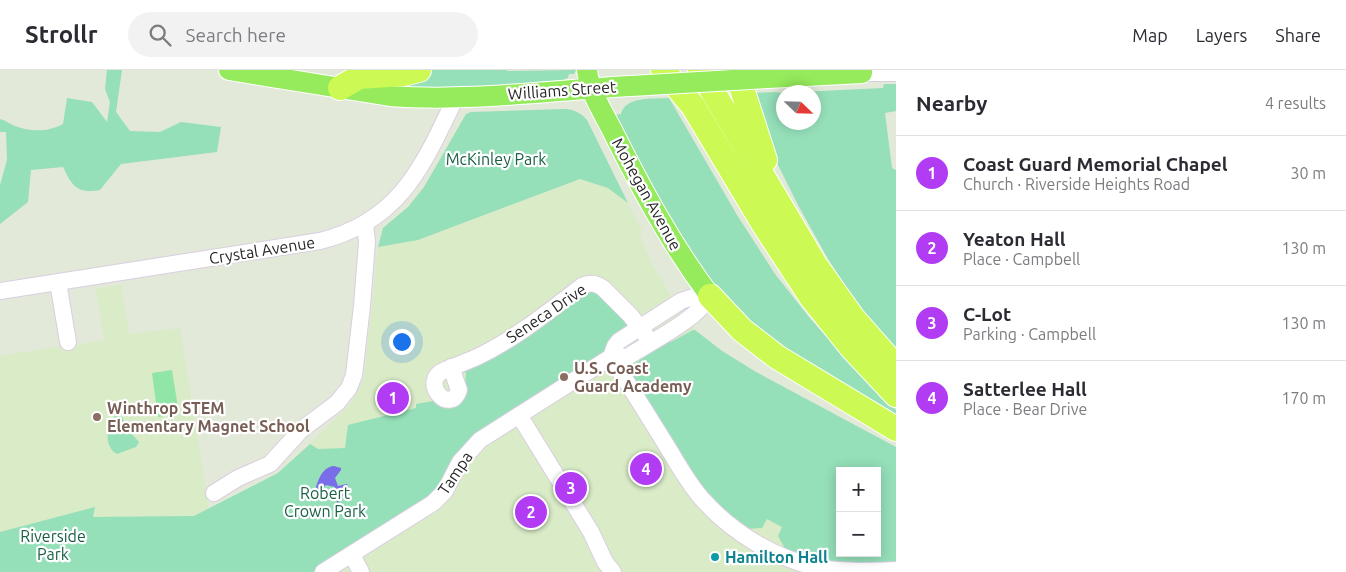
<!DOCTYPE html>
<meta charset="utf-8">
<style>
body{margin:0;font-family:Ubuntu,sans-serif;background:#f2f2f3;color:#2b2b33}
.controls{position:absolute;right:15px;bottom:15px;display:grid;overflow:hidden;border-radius:0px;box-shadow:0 2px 12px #0003}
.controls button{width:45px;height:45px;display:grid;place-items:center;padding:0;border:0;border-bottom:1px solid #e1e1e2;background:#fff;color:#2b2b33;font:25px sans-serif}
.compass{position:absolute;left:776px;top:15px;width:45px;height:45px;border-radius:50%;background:#fff;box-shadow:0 2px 12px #0003;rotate:113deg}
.you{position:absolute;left:401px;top:271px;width:18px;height:18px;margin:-12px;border:4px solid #fff;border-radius:50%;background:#1a73e8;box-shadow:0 0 0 8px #1a73e833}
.badge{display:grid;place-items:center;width:32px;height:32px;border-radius:50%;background:#b23bf4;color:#fff;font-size:16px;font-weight:700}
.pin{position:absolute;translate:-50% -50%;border:2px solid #fff;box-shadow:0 1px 5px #0006}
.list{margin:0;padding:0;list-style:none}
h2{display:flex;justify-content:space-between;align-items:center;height:65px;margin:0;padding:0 20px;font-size:21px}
h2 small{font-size:16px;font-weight:400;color:#7c7c81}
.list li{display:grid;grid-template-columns:32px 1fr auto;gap:15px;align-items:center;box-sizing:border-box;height:75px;padding:0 20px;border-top:1px solid #e1e1e2}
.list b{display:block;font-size:19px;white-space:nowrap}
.list p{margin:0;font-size:16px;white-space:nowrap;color:#7c7c81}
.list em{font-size:16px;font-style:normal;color:#7c7c81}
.icon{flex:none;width:28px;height:28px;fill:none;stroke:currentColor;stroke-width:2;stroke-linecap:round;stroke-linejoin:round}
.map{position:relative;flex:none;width:896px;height:502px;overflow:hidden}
header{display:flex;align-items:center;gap:30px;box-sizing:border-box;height:70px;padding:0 25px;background:#fff;border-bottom:1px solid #e1e1e2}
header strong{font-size:24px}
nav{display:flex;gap:28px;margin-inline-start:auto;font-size:18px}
.search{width:350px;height:45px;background:#f2f2f3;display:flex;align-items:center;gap:12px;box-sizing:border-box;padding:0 18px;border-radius:28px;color:#7c7c81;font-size:19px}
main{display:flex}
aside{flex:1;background:#fff}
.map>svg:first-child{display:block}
</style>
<header>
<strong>Strollr</strong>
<div class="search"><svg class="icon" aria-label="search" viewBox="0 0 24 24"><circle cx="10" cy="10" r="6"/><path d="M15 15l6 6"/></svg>Search here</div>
<nav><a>Map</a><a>Layers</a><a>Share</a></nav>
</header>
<main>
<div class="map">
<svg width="896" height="502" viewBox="0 0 896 502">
<rect width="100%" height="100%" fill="#e2e9d8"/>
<!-- education -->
<path fill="#d9ebc7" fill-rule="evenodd" d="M 580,109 L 608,118 L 628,133 L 642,161 L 640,168 L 654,197 L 673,230 L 695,260 L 722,281 L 756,302 L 896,377 L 896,502 L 76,502 L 95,437 L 0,462 L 0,286 L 61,276 L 62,281 L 74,279 L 74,275 L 104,270 L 96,219 L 121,215 L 129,264 L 180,258 L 209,439 L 278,403 L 310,374 L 351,333 L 363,312 L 370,257 L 378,177 L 418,170 ZM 840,401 L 877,401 L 877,483 L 840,483 Z"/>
<!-- green -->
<path fill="#95dfb9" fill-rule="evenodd" d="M 107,0 L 122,0 L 116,42 L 130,61 L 160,62 L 181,52 L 221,57 L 217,82 L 121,94 L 100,120 C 77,124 72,116 63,97 L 31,100 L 28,132 L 0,154 L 0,115 L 7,90 L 6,62 L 0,62 L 0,49 C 5,50 10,54 15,56 C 30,62 49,62 63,54 L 67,28 L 92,32 L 107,52 L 110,32 L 105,19 Z
M 430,0 L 506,0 L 508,1 L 576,0 L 574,4 L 569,4 L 568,8 L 563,10 L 461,18 L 396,18 L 380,12 Z
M 884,14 L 896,14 L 896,41 L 885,43 L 892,98 L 896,100 L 896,285 L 854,230 L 828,189 L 798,135 L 774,87 L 751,23 L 775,22 L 783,23 L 784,52 L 814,52 L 814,22 L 799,22 L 883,18 Z
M 669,28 L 737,145 L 775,204 L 809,247 L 855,299 L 896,340 L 896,355 L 733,248 L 688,181 L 624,64 L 616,45 L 621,44 C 625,26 654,29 669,28 Z
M 564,39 C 574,39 581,43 587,50 L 628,133 L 608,118 L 580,109 L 418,170 L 378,177 L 383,158 L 408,137 L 424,117 L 466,44 L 471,42 Z
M 586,221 L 596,221 L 629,255 L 603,284 L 540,325 L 438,419 L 413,440 L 313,502 L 0,502 L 0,462 L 95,437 L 93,447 L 194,446 L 278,403 L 310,374 L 318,379 L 345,378 L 348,355 L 416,338 L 416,334 L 433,331 L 445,338 L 459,335 C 468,320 464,319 466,303 L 464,302 L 466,299 Z
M 693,260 L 695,260 L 722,281 L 756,302 L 896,377 L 896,494 L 826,493 L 787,482 L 778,466 L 782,457 L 767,449 L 762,458 L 745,459 L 713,433 L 698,415 L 628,301 L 629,297 L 668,272 L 671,272 ZM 840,401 L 877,401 L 877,483 L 840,483 Z
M 116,345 L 122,347 L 129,361 L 139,372 L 136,377 L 117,384 C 104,378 105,353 116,345 Z"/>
<!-- pitch -->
<path fill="#91e6a7" d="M 172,300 L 179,344 L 158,347 L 152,303 Z"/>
<!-- water -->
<path fill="#796dea" d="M 334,396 L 341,398 L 341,400 L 335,408 L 338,416 L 347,414 L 349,417 L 339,432 L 337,433 L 335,417 L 326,415 L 319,421 L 316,417 C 319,408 323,397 334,396 Z"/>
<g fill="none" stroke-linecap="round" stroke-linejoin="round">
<!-- minor casing -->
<g stroke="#d9cee0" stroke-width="18">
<path id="minor" d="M 862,3 L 896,3
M 58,212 L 68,272
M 0,221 L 320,171 C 401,151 423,95 456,27
M 611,287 C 630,317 649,347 668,378 C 679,396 689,415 704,431 C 734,464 776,489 820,498 C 845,502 871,501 896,500
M 451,297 L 459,320 C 450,347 418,311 445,300 C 455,296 466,292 477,287 C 515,269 548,242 582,216 C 590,212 596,213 603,218 L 630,245 L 647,267
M 519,345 L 591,462 L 605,492 L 613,502
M 214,423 L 238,408 L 270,394 L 301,360 L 337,333 L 349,318 L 354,305 L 362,236 L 367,172 L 365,154
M 352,485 L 361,502
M 323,502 L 433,433 L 445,421 L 460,392 L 480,370 L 611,287 L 618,288 L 629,286 C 652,271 698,249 710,226 L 699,225 L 681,231 L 619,271 L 615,276 L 611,287"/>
</g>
<!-- major casing -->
<g stroke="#fff" stroke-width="22">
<path id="major" d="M 229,0 L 390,26 C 470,32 552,20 631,16
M 587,0 C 589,21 603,42 612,60 C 641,118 671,174 710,226
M 767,8 L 862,3 L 862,0"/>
</g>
<!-- highway casing -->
<g stroke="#fff" stroke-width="26">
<path id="highway" d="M 663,0 L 693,36 L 764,155 L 811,227 L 851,277 L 896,325
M 700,0 L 816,196 L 853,248 L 896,297
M 736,0 L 765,90
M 340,18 L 359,7 L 403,4 L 419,0
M 710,226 L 742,260 L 777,287 L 896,359"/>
</g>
<!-- minor -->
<use href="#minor" stroke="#fff" stroke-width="16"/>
<!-- major -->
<use href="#major" stroke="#95eb5b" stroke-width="20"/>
<!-- highway -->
<use href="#highway" stroke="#cdf954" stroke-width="24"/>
<!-- major-bridge casing -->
<g stroke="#fff" stroke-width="22" stroke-linecap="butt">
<path id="major-bridge" d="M 631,16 L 767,8"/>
</g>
<!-- major-bridge -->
<use href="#major-bridge" stroke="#95eb5b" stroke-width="20"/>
</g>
<!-- markers -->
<g fill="#8d6e63" stroke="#fff" stroke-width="2">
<circle cx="564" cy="307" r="5"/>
<circle cx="97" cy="347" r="5"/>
</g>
<circle fill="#0f9aa8" stroke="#fff" stroke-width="2" cx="715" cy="487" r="5"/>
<g text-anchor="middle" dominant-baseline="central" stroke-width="4.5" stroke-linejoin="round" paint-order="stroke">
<!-- street labels -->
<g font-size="16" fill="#272727" stroke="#fff">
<text transform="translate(562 20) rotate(-4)">Williams Street</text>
<text transform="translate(647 124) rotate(61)">Mohegan Avenue</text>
<text transform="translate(262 180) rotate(-9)">Crystal Avenue</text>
<text transform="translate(546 243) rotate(-34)">Seneca Drive</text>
<text transform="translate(455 403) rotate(-56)">Tampa</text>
</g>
<!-- park labels -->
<g font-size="16" fill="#1b6046" stroke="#fff">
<text x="496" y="89">McKinley Park</text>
<text x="325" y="423">Robert<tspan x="325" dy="18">Crown Park</tspan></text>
<text x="53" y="466">Riverside<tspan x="53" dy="18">Park</tspan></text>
</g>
<!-- education labels -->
<g font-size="16" font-weight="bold" fill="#785e54" stroke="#fff" text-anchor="start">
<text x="574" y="298">U.S. Coast<tspan x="574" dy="18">Guard Academy</tspan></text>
<text x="107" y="338">Winthrop STEM<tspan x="107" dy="18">Elementary Magnet School</tspan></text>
</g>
<!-- culture labels -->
<g font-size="16" font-weight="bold" fill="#0d838f" stroke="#fff" text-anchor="start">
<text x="725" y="487">Hamilton Hall</text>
</g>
</g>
</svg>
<div class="controls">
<button>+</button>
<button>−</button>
</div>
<svg class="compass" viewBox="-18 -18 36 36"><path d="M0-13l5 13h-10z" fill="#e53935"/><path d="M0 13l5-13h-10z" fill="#7c7c81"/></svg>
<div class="you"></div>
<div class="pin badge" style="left:393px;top:328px">1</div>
<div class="pin badge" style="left:531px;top:442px">2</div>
<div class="pin badge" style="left:571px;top:418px">3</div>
<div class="pin badge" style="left:646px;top:399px">4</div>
</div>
<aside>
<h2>Nearby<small>4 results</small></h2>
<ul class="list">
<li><span class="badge">1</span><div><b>Coast Guard Memorial Chapel</b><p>Church · Riverside Heights Road</p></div><em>30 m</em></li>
<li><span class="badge">2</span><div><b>Yeaton Hall</b><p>Place · Campbell</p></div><em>130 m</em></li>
<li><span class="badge">3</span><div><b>C-Lot</b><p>Parking · Campbell</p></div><em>130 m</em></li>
<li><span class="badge">4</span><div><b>Satterlee Hall</b><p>Place · Bear Drive</p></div><em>170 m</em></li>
</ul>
</aside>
</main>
